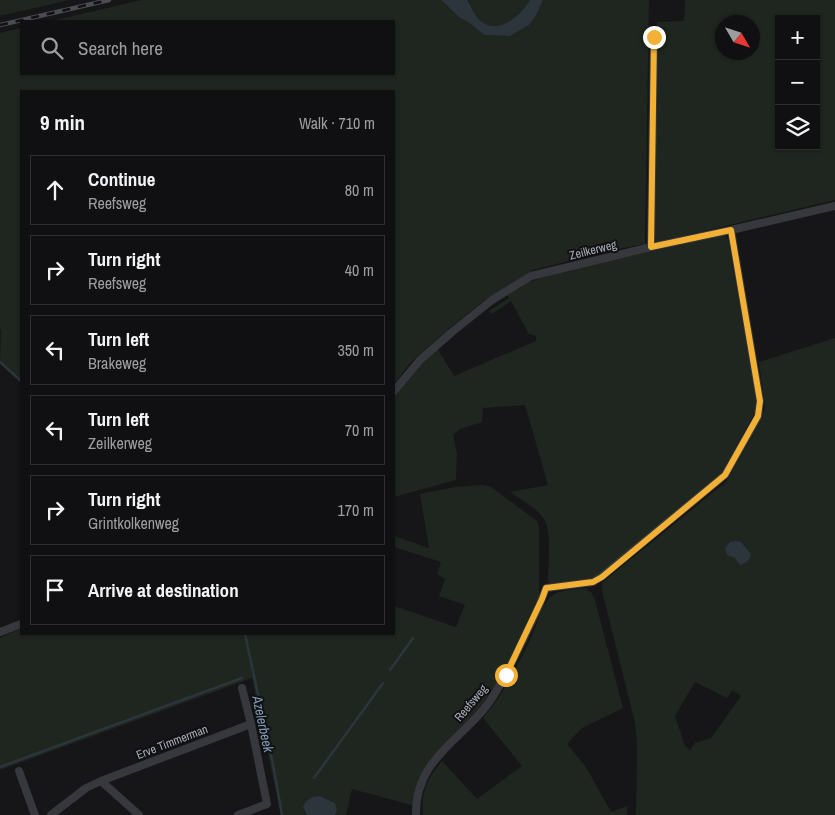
<!DOCTYPE html>
<meta charset="utf-8">
<style>
body{margin:0;font-family:"Archivo Narrow",sans-serif;background:#1e1e20;color:#f1f3f6}
.controls{position:absolute;right:15px;top:15px;display:grid;overflow:hidden;border-radius:0px;box-shadow:0 1px 4px #0004}
.controls button{width:45px;height:45px;display:grid;place-items:center;padding:0;border:0;border-bottom:1px solid #303032;background:#101012;color:#f1f3f6;font:25px sans-serif}
.compass{position:absolute;left:715px;top:15px;width:45px;height:45px;border-radius:50%;background:#101012;box-shadow:0 1px 4px #0004;rotate:129deg}
.stop{position:absolute;width:15px;height:15px;margin:-11px;border:4px solid #f2b134;border-radius:50%;background:#fff}
.stop.end{background:#f2b134;border-color:#fff;box-shadow:0 1px 5px #0008}
.list{margin:0;padding:0;list-style:none}
h2{display:flex;justify-content:space-between;align-items:center;height:65px;margin:0;padding:0 20px;font-size:21px}
h2 small{font-size:16px;font-weight:400;color:#9c9d9f}
.list li{display:grid;grid-template-columns:32px 1fr auto;gap:15px;align-items:center;box-sizing:border-box;height:70px;margin:0 10px 10px;padding:0 10px;border:1px solid #303032;border-radius:0px}
.list b{display:block;font-size:19px;white-space:nowrap}
.list p{margin:0;font-size:16px;white-space:nowrap;color:#9c9d9f}
.list em{font-size:16px;font-style:normal;color:#9c9d9f}
.icon{flex:none;width:28px;height:28px;fill:none;stroke:currentColor;stroke-width:2;stroke-linecap:round;stroke-linejoin:round}
.map{position:relative;flex:none;width:835px;height:815px;overflow:hidden}
.search{position:absolute;background:#101012;box-shadow:0 1px 4px #0004;left:20px;top:20px;width:375px;height:55px;display:flex;align-items:center;gap:12px;box-sizing:border-box;padding:0 18px;border-radius:0px;color:#9c9d9f;font-size:19px}
.panel{position:absolute;background:#101012;box-shadow:0 1px 4px #0004;left:20px;top:90px;width:375px;height:545px;border-radius:0px}
.map>svg:first-child{display:block}
</style>
<div class="map">
<svg width="835" height="815" viewBox="0 0 835 815">
<rect width="100%" height="100%" fill="#161618"/>
<!-- green -->
<path fill="#1e261f" fill-rule="evenodd" d="M 0,0 L 69,0 L 0,16 Z
M 142,0 L 441,0 L 460,18 L 467,21 L 484,35 L 510,36 L 529,25 L 536,16 L 543,0 L 649,0 L 645,244 L 612,250 L 533,270 L 485,300 L 451,327 L 410,363 L 394,384 L 394,91 L 21,91 L 21,382 L 0,363 L 1,330 L 0,329 L 0,33 L 21,28 L 21,74 L 394,74 L 394,21 L 51,21 Z
M 467,0 L 530,0 C 522,14 499,35 482,22 C 475,17 472,7 467,0 Z
M 685,0 L 835,0 L 835,200 L 654,243 L 657,22 L 684,21 ZM 779,19 L 816,19 L 816,146 L 779,146 ZM 722,22 L 752,22 L 752,52 L 722,52 Z
M 724,235 L 728,239 L 757,405 L 754,415 L 721,475 L 600,574 L 587,581 L 552,585 L 548,581 C 548,565 552,531 544,519 C 537,508 521,500 510,492 L 548,485 L 525,405 L 483,408 L 482,422 L 460,429 L 453,435 L 457,453 L 456,480 L 394,497 L 394,396 L 410,375 L 437,348 L 454,376 L 536,341 L 536,336 L 529,334 L 511,301 L 492,314 L 489,311 L 509,298 L 507,295 L 529,282 L 566,270 Z
M 835,338 L 835,815 L 636,815 L 637,746 L 635,723 L 603,595 L 602,586 L 603,582 L 726,482 L 761,421 L 765,407 L 759,362 ZM 695,682 L 727,698 L 732,690 L 741,696 L 711,738 L 695,743 L 690,750 L 685,746 L 675,716 Z
M 481,485 L 490,486 L 537,521 L 539,528 L 539,597 L 518,648 L 484,706 L 428,767 L 415,806 L 352,789 L 346,815 L 335,815 L 336,814 L 332,801 L 324,799 L 303,808 L 307,815 L 281,815 L 252,678 L 0,770 L 0,638 L 17,630 L 21,629 L 21,634 L 394,634 L 394,606 L 456,627 L 465,605 L 439,596 L 445,579 L 437,574 L 441,562 L 394,547 L 394,536 L 429,548 L 420,494 L 455,487 Z
M 586,588 L 591,592 L 595,600 L 623,708 L 582,728 L 567,744 L 586,767 L 611,812 L 627,806 L 627,815 L 423,815 C 421,791 427,779 442,761 L 477,799 L 522,766 L 483,718 C 504,694 518,664 532,636 C 538,623 541,603 553,595 C 561,589 576,590 586,588 Z"/>
<!-- water -->
<path fill="#2c353c" d="M 441,0 L 467,0 C 472,7 475,17 482,22 C 499,35 522,14 530,0 L 543,0 L 536,16 L 529,25 L 510,36 L 484,35 L 467,21 L 460,18 Z
M 736,541 L 741,542 L 751,554 C 749,561 746,563 740,565 L 735,558 L 727,555 L 725,548 L 730,542 Z
M 320,796 L 335,803 L 337,811 L 335,815 L 307,815 L 303,807 C 307,799 310,797 320,796 Z"/>
<g fill="none" stroke-linecap="round" stroke-linejoin="round">
<!-- stream -->
<path stroke="#2c353c" stroke-width="2.5" d="M 0,362 L 21,381
M 245,634 L 273,764 L 282,815
M 390,670 L 413,638
M 0,767 L 242,678
M 314,778 L 383,683"/>
<!-- minor -->
<path stroke="#37383d" stroke-width="8" d="M 651,247 L 654,37
M 394,391 L 420,360 L 452,332 L 492,300 L 531,276 L 651,247 L 731,230 L 835,206
M 0,632 L 21,624
M 242,688 L 251,724
M 19,771 L 35,815
M 101,781 L 251,724 L 267,804 L 238,815
M 51,815 L 86,788 L 101,781 L 139,815
M 416,815 C 415,760 459,742 488,704 C 502,684 512,662 523,640 C 531,623 540,606 546,588 L 593,582 L 601,577 L 725,475 L 758,417 L 760,401 L 731,230"/>
<!-- rail casing -->
<g stroke="#4a4c52" stroke-width="4.5">
<path id="rail" d="M 0,25 L 109,0"/>
</g>
<!-- rail -->
<use href="#rail" stroke="#111113" stroke-width="2.5" stroke-dasharray="8" stroke-linecap="butt"/>
</g>
<g fill="none" stroke-linecap="round" stroke-linejoin="round">
<!-- route -->
<path stroke="#f2b134" stroke-width="6" d="M 506,675 L 542,599 L 546,588 L 593,582 L 602,577 L 725,475 L 758,416 L 760,401 L 731,230 L 651,247 L 654,37"/>
</g>
<g text-anchor="middle" dominant-baseline="central" stroke-width="4" stroke-linejoin="round" paint-order="stroke">
<!-- street labels -->
<g font-size="12" fill="#a8adb8" stroke="#111113">
<text transform="translate(593 250) rotate(-14)">Zeilkerweg</text>
<text transform="translate(471 703) rotate(-50)">Reefsweg</text>
<text transform="translate(172 742) rotate(-21)">Erve Timmerman</text>
</g>
<!-- water labels -->
<g font-size="14" font-style="italic" fill="#7f9bb3" stroke="#111113">
<text transform="translate(263 724) rotate(78)">Azelerbeek</text>
</g>
</g>
</svg>
<div class="controls">
<button>+</button>
<button>−</button>
<button><svg class="icon" aria-label="layers" viewBox="0 0 24 24"><path d="M12 4l9 5-9 5-9-5zM3 14l9 5 9-5"/></svg></button>
</div>
<svg class="compass" viewBox="-18 -18 36 36"><path d="M0-13l5 13h-10z" fill="#e53935"/><path d="M0 13l5-13h-10z" fill="#9c9d9f"/></svg>
<div class="stop" style="left:506px;top:675px"></div>
<div class="stop end" style="left:654px;top:37px"></div>
<div class="search"><svg class="icon" aria-label="search" viewBox="0 0 24 24"><circle cx="10" cy="10" r="6"/><path d="M15 15l6 6"/></svg>Search here</div>
<section class="panel">
<h2>9 min<small>Walk · 710 m</small></h2>
<ul class="list">
<li><svg class="icon" aria-label="ahead" viewBox="0 0 24 24"><path d="M12 20V5M6 11l6-6 6 6"/></svg><div><b>Continue</b><p>Reefsweg</p></div><em>80 m</em></li>
<li><svg class="icon" aria-label="right" viewBox="0 0 24 24"><path d="M7 20v-9h11M14 6l5 5-5 5"/></svg><div><b>Turn right</b><p>Reefsweg</p></div><em>40 m</em></li>
<li><svg class="icon" aria-label="left" viewBox="0 0 24 24"><path d="M17 20v-9H6M10 6l-5 5 5 5"/></svg><div><b>Turn left</b><p>Brakeweg</p></div><em>350 m</em></li>
<li><svg class="icon" aria-label="left" viewBox="0 0 24 24"><path d="M17 20v-9H6M10 6l-5 5 5 5"/></svg><div><b>Turn left</b><p>Zeilkerweg</p></div><em>70 m</em></li>
<li><svg class="icon" aria-label="right" viewBox="0 0 24 24"><path d="M7 20v-9h11M14 6l5 5-5 5"/></svg><div><b>Turn right</b><p>Grintkolkenweg</p></div><em>170 m</em></li>
<li><svg class="icon" aria-label="arrive" viewBox="0 0 24 24"><path d="M6 21V4h12l-3 4 3 4H6"/></svg><div><b>Arrive at destination</b></div></li>
</ul>
</section>
</div>
